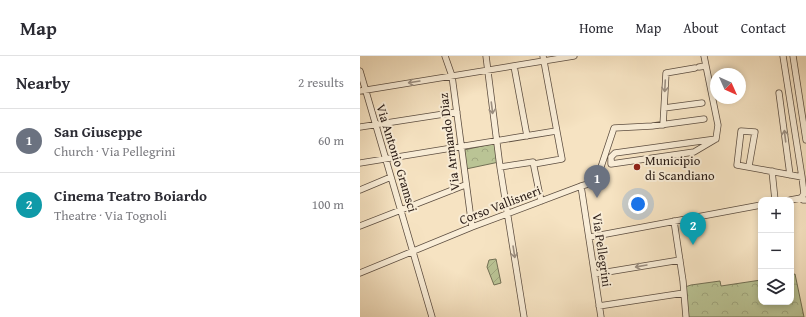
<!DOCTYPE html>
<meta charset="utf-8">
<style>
body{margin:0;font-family:"Gentium Book Plus",serif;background:#f2f2f3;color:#2b2b33}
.controls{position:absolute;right:12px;bottom:12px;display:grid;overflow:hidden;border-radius:8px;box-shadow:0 2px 6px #0003}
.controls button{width:36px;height:36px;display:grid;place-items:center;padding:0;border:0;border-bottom:1px solid #e1e1e2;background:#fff;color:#2b2b33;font:20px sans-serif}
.compass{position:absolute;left:350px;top:12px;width:36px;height:36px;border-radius:50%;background:#fff;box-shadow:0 2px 6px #0003;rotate:135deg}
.you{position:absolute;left:278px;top:148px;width:14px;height:14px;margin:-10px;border:3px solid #fff;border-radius:50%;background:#1a73e8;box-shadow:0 0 0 6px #1a73e833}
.badge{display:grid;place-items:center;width:26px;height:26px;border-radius:50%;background:#2563eb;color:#fff;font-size:13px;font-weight:700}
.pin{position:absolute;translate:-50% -33px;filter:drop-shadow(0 1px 2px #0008)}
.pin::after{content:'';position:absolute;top:21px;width:14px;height:12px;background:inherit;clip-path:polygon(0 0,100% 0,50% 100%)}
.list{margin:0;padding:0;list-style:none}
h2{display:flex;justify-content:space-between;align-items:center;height:52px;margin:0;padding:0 16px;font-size:17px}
h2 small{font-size:13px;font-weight:400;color:#7c7c81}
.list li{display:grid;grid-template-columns:26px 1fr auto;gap:12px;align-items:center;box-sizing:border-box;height:64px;padding:0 16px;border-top:1px solid #e1e1e2}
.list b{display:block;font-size:15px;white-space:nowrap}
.list p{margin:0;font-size:13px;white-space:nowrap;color:#7c7c81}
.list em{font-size:13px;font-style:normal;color:#7c7c81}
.icon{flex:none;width:22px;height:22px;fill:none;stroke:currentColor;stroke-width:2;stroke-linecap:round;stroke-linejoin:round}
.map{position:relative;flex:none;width:446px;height:261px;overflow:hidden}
header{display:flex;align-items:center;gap:24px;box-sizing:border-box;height:56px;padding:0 20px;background:#fff;border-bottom:1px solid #e1e1e2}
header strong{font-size:19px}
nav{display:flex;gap:22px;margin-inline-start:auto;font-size:14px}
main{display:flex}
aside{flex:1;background:#fff}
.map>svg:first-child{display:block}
</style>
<header>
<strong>Map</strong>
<nav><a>Home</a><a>Map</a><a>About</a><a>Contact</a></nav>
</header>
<main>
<aside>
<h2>Nearby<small>2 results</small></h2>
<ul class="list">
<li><span class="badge" style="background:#6b7280">1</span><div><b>San Giuseppe</b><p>Church · Via Pellegrini</p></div><em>60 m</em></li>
<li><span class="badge" style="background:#0f9aa8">2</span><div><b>Cinema Teatro Boiardo</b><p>Theatre · Via Tognoli</p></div><em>100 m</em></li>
</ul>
</aside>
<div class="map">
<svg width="446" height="261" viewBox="0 0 446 261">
<defs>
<pattern id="park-crowns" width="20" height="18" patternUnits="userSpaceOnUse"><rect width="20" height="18" fill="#bac495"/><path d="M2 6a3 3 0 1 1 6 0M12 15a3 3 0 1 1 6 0" fill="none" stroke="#a0a880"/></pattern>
<pattern id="garden-furrows" width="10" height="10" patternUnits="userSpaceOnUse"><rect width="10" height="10" fill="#bac495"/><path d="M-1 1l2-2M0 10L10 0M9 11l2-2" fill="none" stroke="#a0a880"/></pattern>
</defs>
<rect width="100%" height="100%" fill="#f6e3c2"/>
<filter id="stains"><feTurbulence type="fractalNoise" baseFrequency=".005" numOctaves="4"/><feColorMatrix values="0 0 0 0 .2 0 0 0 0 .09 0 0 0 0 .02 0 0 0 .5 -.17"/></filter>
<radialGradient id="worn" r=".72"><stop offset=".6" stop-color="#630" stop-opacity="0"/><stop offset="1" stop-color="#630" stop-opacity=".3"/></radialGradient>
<!-- park -->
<path fill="url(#park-crowns)" stroke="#727055" d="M 136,87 L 139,106 L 106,113 L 104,94 Z
M 435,218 L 444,261 L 328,261 L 325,231 L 331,229 L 360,225 L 361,230 L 401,224 L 401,246 L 431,246 L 431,219 Z"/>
<!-- garden -->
<path fill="url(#garden-furrows)" stroke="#727055" d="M 136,203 L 141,227 L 134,229 L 127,211 L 129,204 Z"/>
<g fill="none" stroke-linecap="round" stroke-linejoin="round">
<!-- minor casing -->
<g stroke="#5c4d40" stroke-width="7">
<path id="minor" d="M 85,0 L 92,20 L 112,171
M 126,0 L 140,111 L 164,261
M 344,0 L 358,69 L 356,83
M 423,0 L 442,121 L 444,138 L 441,142 L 443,144 L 446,144
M 433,0 L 446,84
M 154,10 L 167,80
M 339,11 L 346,10
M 335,12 L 306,17 L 304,52 L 342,47
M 0,15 L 72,261
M 0,35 L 214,0
M 419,37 L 430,119
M 303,69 L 304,52
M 0,71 L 97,56
M 356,83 L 334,96 L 251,108 L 251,101 L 255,97 Z
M 0,107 L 196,75
M 174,108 L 202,103 L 183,0
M 389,110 L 395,76 L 381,75 L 377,109 L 442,121
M 140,111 L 173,106 L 181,145
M 412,115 L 415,144
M 221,130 L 241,261
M 0,134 L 31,121
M 430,144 L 441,142
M 314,165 L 323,225 L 326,261
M 0,170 L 105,129
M 230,181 L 401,149
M 0,217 L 112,171 L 221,130 L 236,126 L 254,72 L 292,70 L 344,63
M 235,218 L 320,204
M 239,250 L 324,237"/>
</g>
<!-- minor -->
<use href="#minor" stroke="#f9edd7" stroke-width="5.5"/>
</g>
<!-- one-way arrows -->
<defs><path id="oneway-shaft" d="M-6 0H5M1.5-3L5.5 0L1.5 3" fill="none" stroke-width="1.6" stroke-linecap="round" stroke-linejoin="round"/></defs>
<g stroke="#9b8e80">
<use href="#oneway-shaft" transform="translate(54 26) rotate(171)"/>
<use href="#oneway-shaft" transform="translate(305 30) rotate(93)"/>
<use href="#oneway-shaft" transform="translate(132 52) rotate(83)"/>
<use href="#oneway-shaft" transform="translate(425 80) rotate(-97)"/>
<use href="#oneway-shaft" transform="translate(154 196) rotate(81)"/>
<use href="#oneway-shaft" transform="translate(281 210) rotate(170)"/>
</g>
<!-- markers -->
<circle fill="#8f2418" stroke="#f9edd7" stroke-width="1.5" cx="277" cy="111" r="4"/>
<g text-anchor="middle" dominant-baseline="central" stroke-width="4" stroke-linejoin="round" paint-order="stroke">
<!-- street labels -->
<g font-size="13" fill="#291b15" stroke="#f9edd7">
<text transform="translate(89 86) rotate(-97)">Via Armando Diaz</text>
<text transform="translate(37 102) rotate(73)">Via Antonio Gramsci</text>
<text transform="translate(140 149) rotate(-21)">Corso Vallisneri</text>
<text transform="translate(242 194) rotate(82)">Via Pellegrini</text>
</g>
<!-- poi labels -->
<g font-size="13" fill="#291b15" stroke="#f9edd7" text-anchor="start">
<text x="285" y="104">Municipio<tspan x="285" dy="15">di Scandiano</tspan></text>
</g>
</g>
<rect width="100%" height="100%" filter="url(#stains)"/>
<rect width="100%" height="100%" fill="url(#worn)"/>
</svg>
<div class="controls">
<button>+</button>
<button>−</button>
<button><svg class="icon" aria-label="layers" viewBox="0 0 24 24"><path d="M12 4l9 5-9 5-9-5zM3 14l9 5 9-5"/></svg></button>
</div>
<svg class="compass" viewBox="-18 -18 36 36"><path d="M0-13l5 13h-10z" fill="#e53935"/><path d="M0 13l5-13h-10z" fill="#7c7c81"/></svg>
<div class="you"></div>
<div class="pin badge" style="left:237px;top:142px;background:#6b7280">1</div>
<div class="pin badge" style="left:333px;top:189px;background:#0f9aa8">2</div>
</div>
</main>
